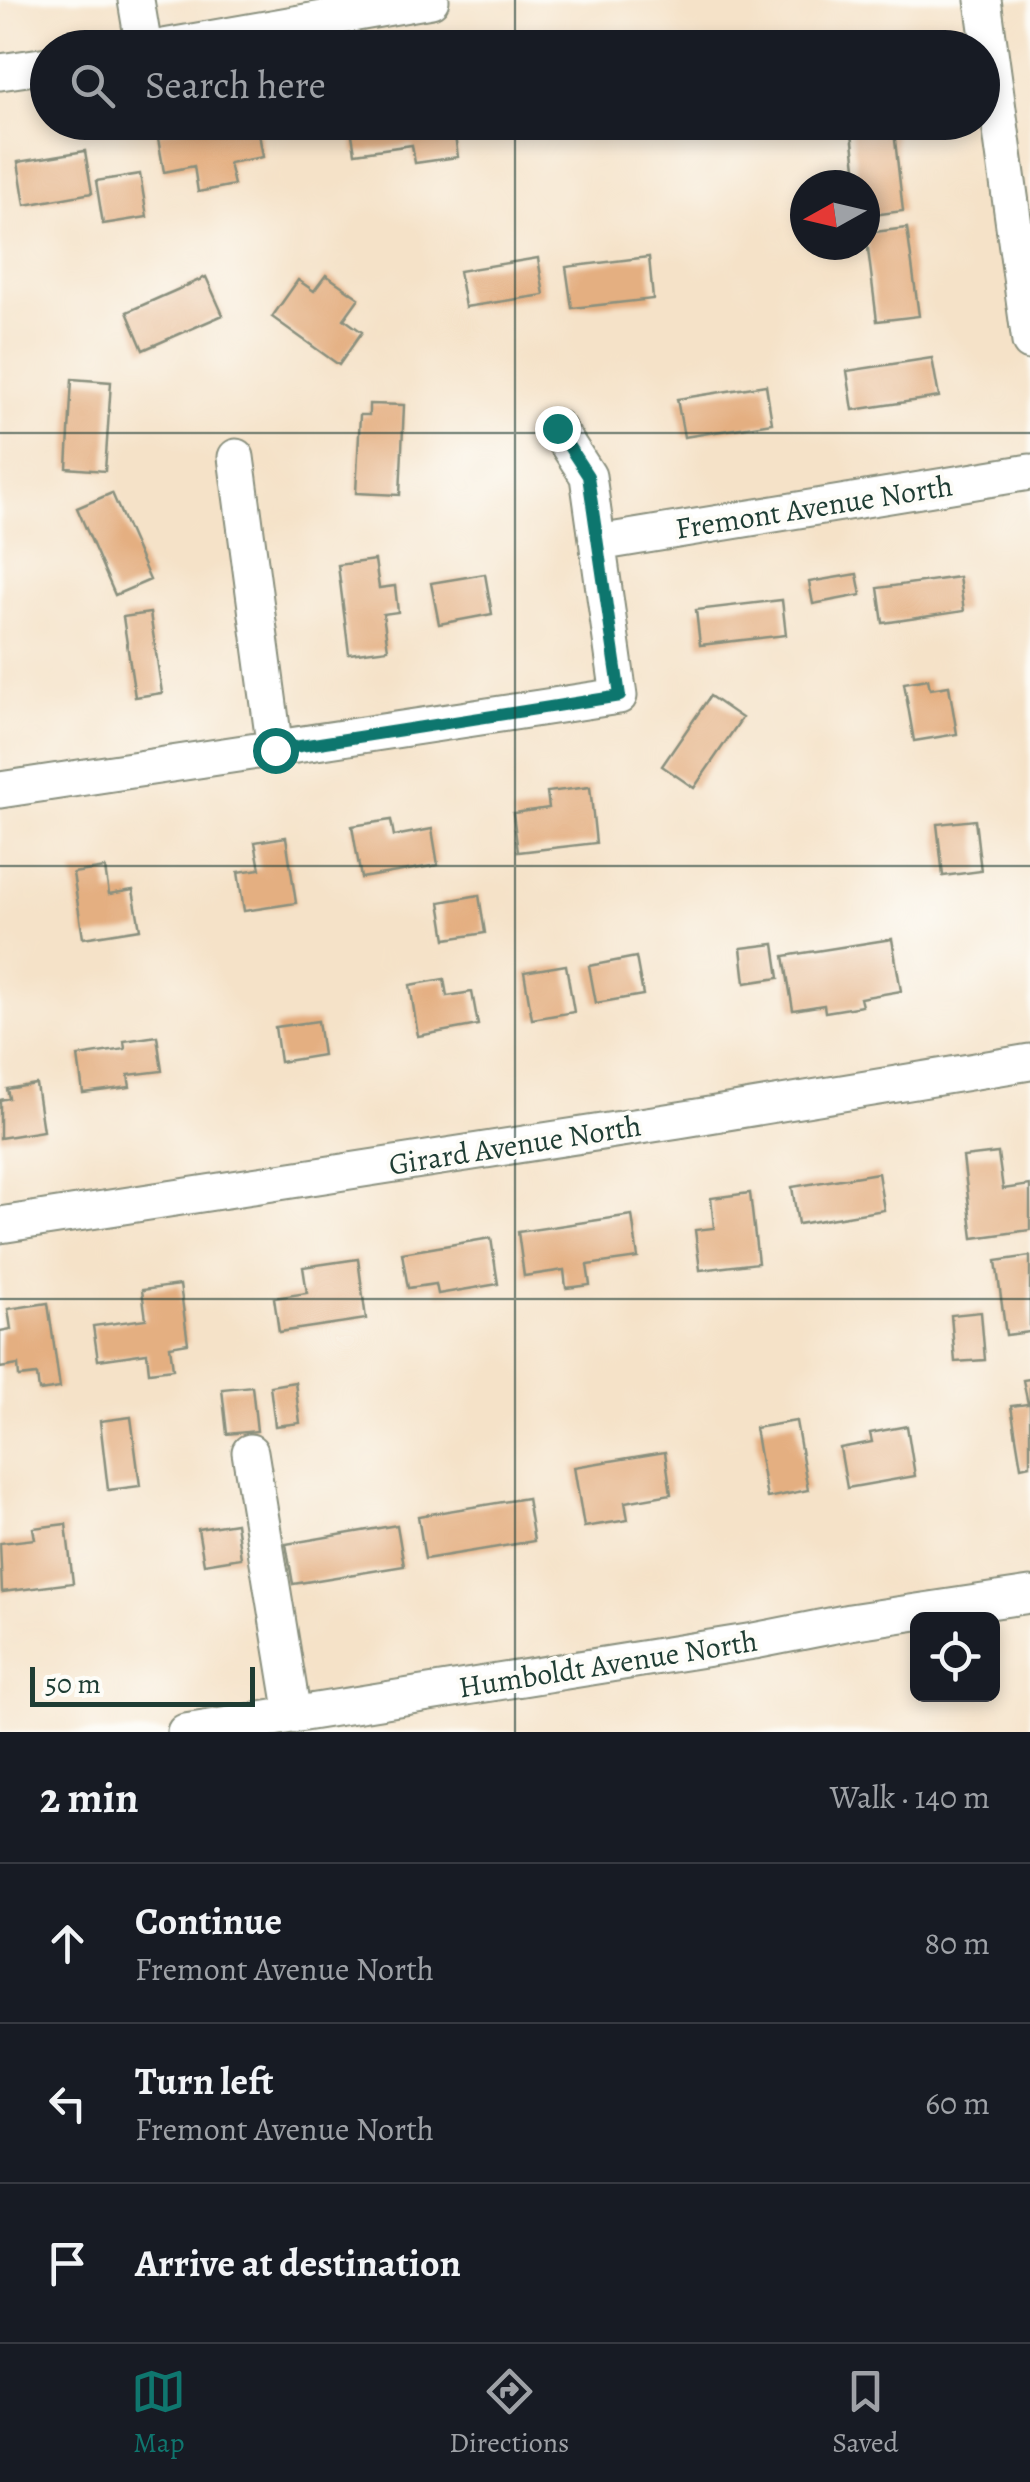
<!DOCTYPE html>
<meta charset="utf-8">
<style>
body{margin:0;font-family:Alegreya,serif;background:#20242c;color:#f1f3f6}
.controls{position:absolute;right:30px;bottom:30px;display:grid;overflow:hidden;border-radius:15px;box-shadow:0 5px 15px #0003}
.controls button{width:90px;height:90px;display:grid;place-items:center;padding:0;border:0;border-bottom:2px solid #363941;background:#171b24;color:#f1f3f6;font:50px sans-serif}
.compass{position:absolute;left:790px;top:170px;width:90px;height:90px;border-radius:50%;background:#171b24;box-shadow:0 5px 15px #0003;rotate:262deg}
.scale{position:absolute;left:30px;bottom:25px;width:225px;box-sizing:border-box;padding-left:10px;border:5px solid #1f3d34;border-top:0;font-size:28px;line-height:35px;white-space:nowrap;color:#1f3d34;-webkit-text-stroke:8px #fdfcf7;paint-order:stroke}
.stop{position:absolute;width:30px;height:30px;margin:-22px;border:8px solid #0f766e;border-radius:50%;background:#fff}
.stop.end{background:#0f766e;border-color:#fff;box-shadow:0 2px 10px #0008}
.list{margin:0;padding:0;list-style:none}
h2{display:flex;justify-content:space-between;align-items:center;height:130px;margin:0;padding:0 40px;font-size:42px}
h2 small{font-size:32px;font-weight:400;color:#9ea1a6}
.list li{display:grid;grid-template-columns:65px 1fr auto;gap:30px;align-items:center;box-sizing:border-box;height:160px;padding:0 40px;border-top:2px solid #363941}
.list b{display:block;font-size:38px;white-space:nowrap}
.list p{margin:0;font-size:32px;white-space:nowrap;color:#9ea1a6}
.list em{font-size:32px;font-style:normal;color:#9ea1a6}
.icon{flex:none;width:55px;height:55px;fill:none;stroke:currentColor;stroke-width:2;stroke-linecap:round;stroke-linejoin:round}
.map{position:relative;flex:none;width:1030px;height:1732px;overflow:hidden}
.search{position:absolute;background:#171b24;box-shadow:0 5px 15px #0003;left:30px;right:30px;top:30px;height:110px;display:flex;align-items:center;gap:25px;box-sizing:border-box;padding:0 35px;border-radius:55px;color:#9ea1a6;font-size:38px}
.sheet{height:610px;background:#171b24}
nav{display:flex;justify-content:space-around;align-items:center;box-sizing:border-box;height:140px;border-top:2px solid #363941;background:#171b24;font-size:28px;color:#9ea1a6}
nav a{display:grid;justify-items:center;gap:5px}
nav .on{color:#0f766e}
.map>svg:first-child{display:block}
</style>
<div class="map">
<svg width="1030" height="1732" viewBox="0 0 1030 1732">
<rect width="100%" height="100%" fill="#fdfcf7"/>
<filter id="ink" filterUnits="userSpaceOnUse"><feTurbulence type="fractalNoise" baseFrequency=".01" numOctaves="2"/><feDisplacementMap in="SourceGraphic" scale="20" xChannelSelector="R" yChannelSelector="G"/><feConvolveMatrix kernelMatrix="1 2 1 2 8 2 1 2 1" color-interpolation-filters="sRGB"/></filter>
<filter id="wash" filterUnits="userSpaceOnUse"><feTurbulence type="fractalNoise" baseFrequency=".0048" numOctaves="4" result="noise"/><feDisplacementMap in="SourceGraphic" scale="40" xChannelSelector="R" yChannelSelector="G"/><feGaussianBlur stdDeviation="2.25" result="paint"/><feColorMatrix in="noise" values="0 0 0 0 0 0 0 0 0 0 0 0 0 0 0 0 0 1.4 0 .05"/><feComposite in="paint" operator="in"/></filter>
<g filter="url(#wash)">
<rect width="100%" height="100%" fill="#f5e2c8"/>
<g id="blocks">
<!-- building -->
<path fill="#e4af81" d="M 217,122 L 257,122 L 263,157 L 229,163 L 234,185 L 198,192 L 194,166 L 164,172 L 157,133 Z
M 350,122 L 453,122 L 458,157 L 415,163 L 412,145 L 355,153 Z
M 867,122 L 893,122 L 903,211 L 865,216 L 865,185 L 858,185 L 851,124 Z
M 85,151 L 92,193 L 25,205 L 18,162 Z
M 140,174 L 147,217 L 103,224 L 96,181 Z
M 907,228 L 919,316 L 877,321 L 866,233 Z
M 649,257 L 653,299 L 572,308 L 566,267 Z
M 538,258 L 544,295 L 465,307 L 459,271 Z
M 326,275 L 359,298 L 344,319 L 362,332 L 339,365 L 272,317 L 298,280 L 314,291 Z
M 206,277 L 223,315 L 143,350 L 127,312 Z
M 932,358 L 939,397 L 853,410 L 847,371 Z
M 72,379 L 111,382 L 105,471 L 67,468 Z
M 766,385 L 772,423 L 684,437 L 677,399 Z
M 369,404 L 404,405 L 400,495 L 356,493 L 360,415 L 369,415 Z
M 112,493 L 150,580 L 115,595 L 77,508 Z
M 375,560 L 379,588 L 395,586 L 398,612 L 383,614 L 388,649 L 349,654 L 338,565 Z
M 485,574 L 492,614 L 439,624 L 431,583 Z
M 857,574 L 861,595 L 813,604 L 809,582 Z
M 959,577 L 964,611 L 883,623 L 878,588 Z
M 782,600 L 786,635 L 700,645 L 696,610 Z
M 150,613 L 162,693 L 135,697 L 123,617 Z
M 928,679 L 930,689 L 949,686 L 957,734 L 914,741 L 904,683 Z
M 710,696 L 742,718 L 694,788 L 662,766 Z
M 590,787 L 596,843 L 518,852 L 513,813 L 549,808 L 547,792 Z
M 391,820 L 394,836 L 432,829 L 438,865 L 361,878 L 352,826 Z
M 975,820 L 981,871 L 943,876 L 937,824 Z
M 286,837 L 296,903 L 244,911 L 238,872 L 260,869 L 255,842 Z
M 105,868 L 109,894 L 133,890 L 140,929 L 83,938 L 73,873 Z
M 479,895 L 485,933 L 446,939 L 440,902 Z
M 892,939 L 901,991 L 860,998 L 862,1006 L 825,1012 L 824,1005 L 793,1010 L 784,956 Z
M 774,944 L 779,978 L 745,983 L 741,948 Z
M 636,957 L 643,995 L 596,1003 L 589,966 Z
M 566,965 L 574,1012 L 532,1019 L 524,972 Z
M 444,979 L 447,996 L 472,992 L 478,1025 L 418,1036 L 410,985 Z
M 318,1021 L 323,1055 L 280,1062 L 275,1027 Z
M 157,1036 L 162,1071 L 128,1075 L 130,1087 L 83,1093 L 78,1056 L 125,1049 L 124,1041 Z
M 36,1084 L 43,1131 L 0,1138 L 0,1100 L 9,1098 L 7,1089 Z
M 998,1153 L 1003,1189 L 1030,1185 L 1030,1230 L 973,1238 L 963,1157 Z
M 878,1173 L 884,1210 L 798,1224 L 792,1187 Z
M 750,1193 L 758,1263 L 700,1270 L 695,1230 L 714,1228 L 711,1198 Z
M 632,1215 L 638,1258 L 587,1265 L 590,1285 L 566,1288 L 564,1270 L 524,1276 L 518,1232 Z
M 491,1238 L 498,1284 L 438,1294 L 436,1284 L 408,1288 L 402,1253 Z
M 1030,1256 L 1030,1332 L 1006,1335 L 996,1261 Z
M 358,1259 L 366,1319 L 279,1332 L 274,1298 L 307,1293 L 303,1267 Z
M 180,1285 L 188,1343 L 170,1346 L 173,1369 L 149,1372 L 147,1353 L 98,1360 L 93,1326 L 146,1319 L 142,1290 Z
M 48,1303 L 60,1388 L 39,1391 L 37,1375 L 19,1377 L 18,1365 L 0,1368 L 0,1331 L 11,1329 L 8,1309 Z
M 981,1312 L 985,1360 L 955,1362 L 951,1315 Z
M 1030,1379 L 1030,1465 L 1021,1467 L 1011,1406 L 1028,1404 L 1023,1380 Z
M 295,1382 L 300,1423 L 275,1426 L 270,1386 Z
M 252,1386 L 257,1431 L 227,1434 L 222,1389 Z
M 131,1417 L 140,1486 L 108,1490 L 100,1421 Z
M 796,1421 L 808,1490 L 767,1498 L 755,1428 Z
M 907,1426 L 915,1476 L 847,1488 L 840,1448 L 872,1442 L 870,1433 Z
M 665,1452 L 671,1494 L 625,1502 L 628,1520 L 584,1527 L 574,1467 Z
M 527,1498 L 534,1541 L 425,1559 L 418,1516 Z
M 236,1523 L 241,1558 L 204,1564 L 198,1529 Z
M 66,1524 L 73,1583 L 2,1592 L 0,1543 L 35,1539 L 33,1528 Z
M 397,1525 L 404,1566 L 293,1584 L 286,1544 Z"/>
</g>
</g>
<g filter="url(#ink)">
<use href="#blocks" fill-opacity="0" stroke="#8a907e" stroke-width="2.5"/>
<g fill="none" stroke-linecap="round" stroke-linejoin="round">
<!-- minor casing -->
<g stroke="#8a907e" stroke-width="39">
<path id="minor" d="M 136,0 L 144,48
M 983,0 L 1030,342
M 158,48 L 431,0
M 0,72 L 48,65
M 236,457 L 275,750
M 598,543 L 1030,472
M 0,790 L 619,696 L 588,476 L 557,428
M 0,1225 L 679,1120 L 1030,1062
M 250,1452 L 293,1715
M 185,1732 L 754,1641 L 850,1622 L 1030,1595"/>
</g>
<!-- minor -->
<use href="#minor" stroke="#fff" stroke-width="35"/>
</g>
</g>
<g fill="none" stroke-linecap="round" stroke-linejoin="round" filter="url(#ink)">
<!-- route -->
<path stroke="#0f766e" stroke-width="12" d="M 275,750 L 620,696 L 588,476 L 557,428"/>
</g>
<!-- grid -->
<path fill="none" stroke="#1f3d34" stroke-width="2.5" stroke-opacity="0.55" d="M 515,0 L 515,48M 515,122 L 515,1732M 0,433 L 1030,433M 0,866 L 1030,866M 0,1299 L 1030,1299"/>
<g text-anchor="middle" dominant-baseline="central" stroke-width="8" stroke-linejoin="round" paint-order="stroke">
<!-- street labels -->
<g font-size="30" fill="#1f3d34" stroke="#fdfcf7">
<text transform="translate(814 507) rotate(-9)">Fremont Avenue North</text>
<text transform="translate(515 1145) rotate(-9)">Girard Avenue North</text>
<text transform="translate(608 1664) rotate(-9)">Humboldt Avenue North</text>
</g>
</g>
</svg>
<div class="controls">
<button><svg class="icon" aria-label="locate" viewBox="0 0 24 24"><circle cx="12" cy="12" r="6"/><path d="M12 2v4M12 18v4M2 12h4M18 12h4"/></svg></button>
</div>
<svg class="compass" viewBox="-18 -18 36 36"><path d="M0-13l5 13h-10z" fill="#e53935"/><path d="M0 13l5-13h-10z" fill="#9ea1a6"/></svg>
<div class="scale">50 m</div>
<div class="stop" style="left:275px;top:750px"></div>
<div class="stop end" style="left:557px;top:428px"></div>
<div class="search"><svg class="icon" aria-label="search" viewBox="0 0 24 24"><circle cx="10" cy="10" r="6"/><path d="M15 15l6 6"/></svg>Search here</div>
</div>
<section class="sheet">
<h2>2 min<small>Walk · 140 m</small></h2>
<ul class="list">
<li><svg class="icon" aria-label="ahead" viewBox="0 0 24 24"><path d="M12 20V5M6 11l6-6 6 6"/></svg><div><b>Continue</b><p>Fremont Avenue North</p></div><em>80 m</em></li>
<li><svg class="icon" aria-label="left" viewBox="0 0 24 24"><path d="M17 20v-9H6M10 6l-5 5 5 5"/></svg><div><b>Turn left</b><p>Fremont Avenue North</p></div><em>60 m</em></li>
<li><svg class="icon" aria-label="arrive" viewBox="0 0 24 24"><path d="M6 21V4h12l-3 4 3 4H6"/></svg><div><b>Arrive at destination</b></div></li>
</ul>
</section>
<nav>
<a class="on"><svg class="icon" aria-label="map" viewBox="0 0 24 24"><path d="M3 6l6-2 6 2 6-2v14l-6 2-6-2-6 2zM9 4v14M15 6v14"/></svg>Map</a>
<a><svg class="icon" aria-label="directions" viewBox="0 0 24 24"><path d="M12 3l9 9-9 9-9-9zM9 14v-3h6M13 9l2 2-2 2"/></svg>Directions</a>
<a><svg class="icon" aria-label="saved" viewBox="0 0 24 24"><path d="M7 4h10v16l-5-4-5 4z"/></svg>Saved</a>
</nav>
